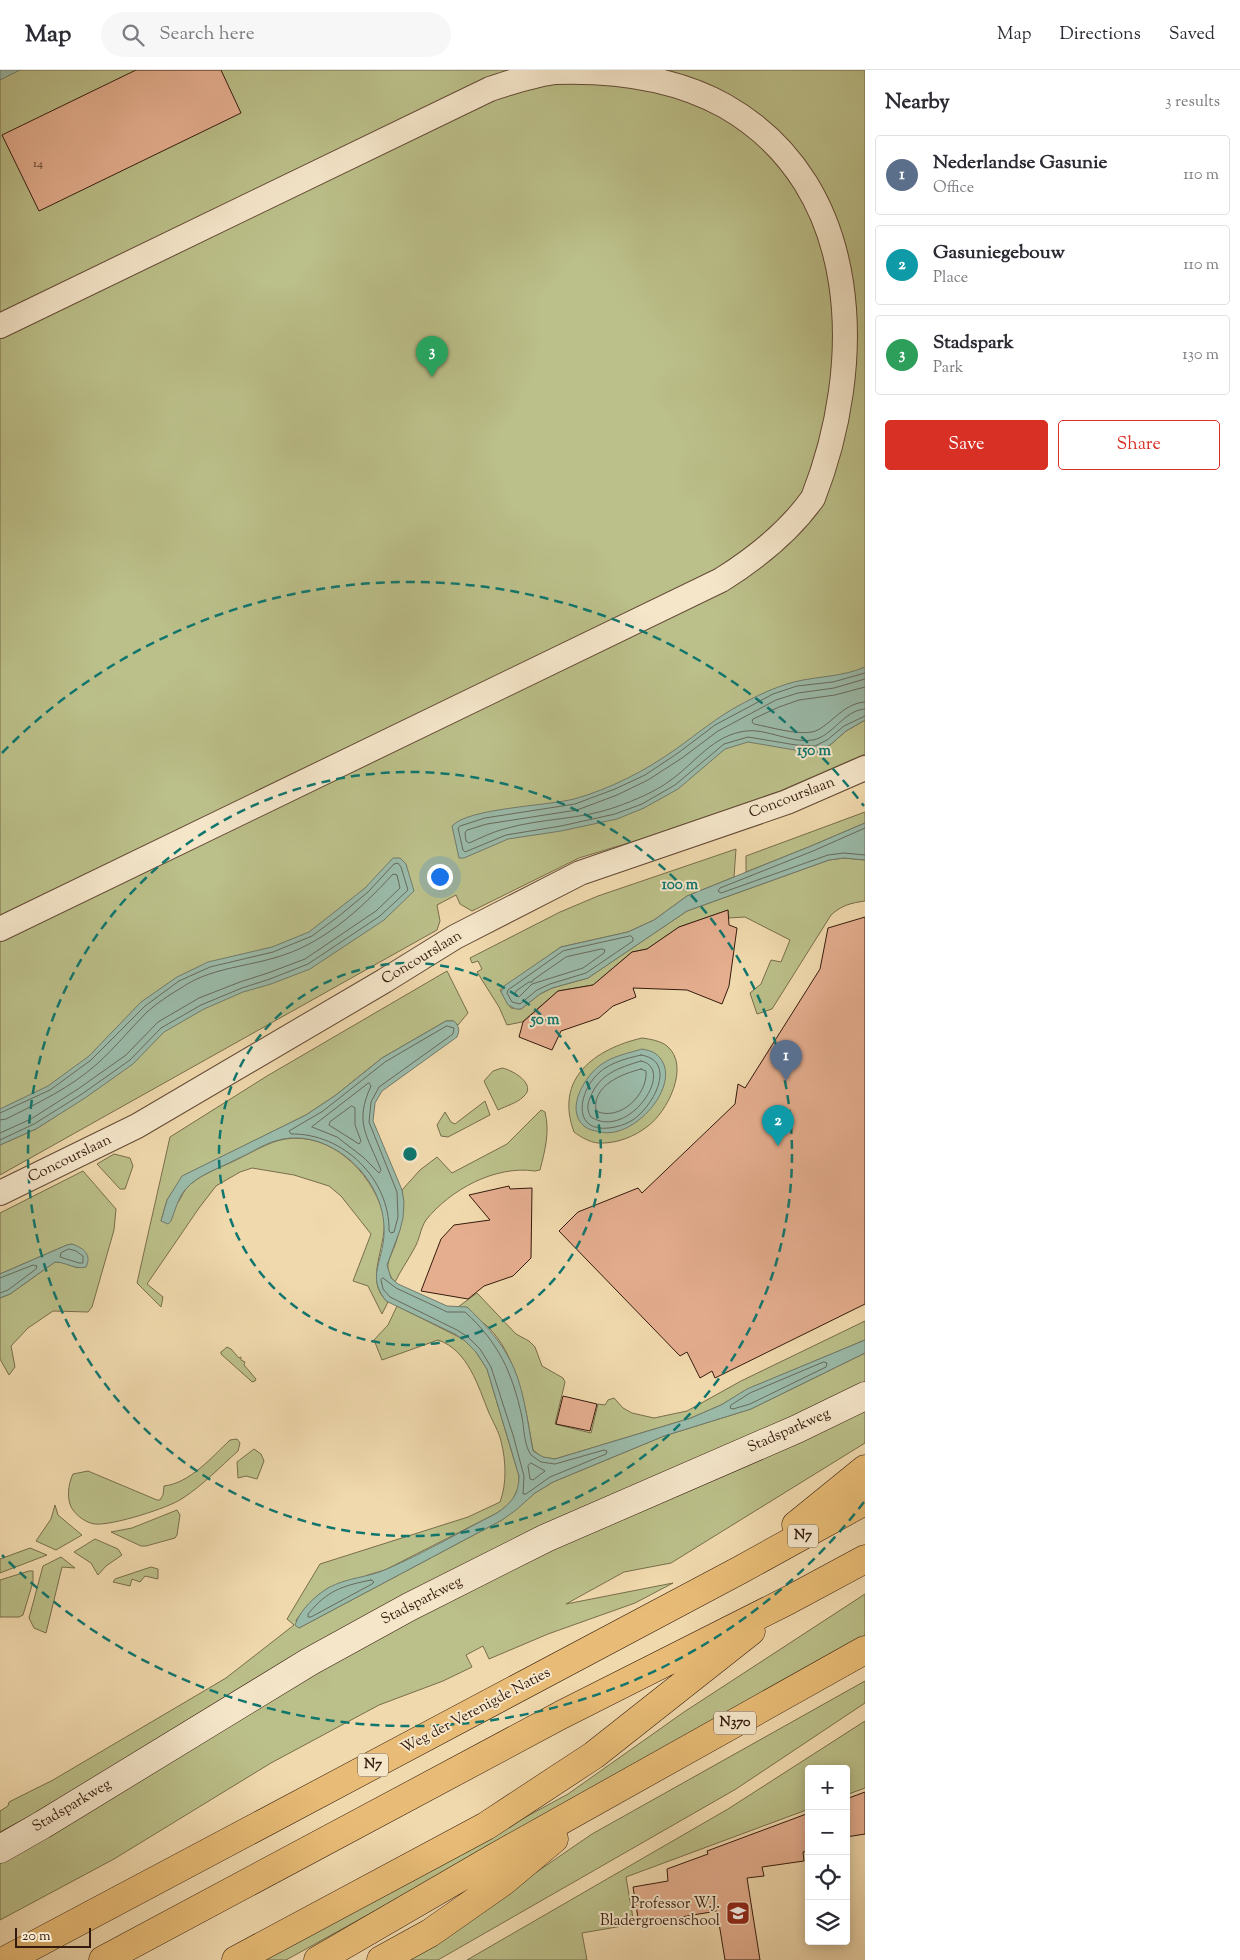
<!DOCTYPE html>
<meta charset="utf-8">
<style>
body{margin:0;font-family:"Sorts Mill Goudy",serif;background:#f7f7f7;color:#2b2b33}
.controls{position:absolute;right:15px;bottom:15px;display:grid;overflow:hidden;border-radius:5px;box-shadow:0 2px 12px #0003}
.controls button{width:45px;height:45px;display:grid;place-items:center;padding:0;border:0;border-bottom:1px solid #e1e1e2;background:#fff;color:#2b2b33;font:25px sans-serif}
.scale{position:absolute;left:15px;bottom:12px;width:76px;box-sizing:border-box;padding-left:5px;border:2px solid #341b0d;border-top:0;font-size:14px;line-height:18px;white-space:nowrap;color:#341b0d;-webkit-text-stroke:4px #f5e6ca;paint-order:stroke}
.you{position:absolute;left:439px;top:806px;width:18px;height:18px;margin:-12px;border:4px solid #fff;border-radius:50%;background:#1a73e8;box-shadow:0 0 0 8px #1a73e833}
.badge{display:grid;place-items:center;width:32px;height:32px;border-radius:50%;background:#d93025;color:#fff;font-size:16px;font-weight:700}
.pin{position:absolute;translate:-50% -41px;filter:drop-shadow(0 1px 2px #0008)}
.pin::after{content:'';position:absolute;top:26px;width:18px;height:15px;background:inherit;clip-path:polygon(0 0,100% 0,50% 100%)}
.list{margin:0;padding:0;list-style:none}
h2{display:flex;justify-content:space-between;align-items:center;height:65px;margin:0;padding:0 20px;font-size:21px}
h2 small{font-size:16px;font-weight:400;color:#7c7c81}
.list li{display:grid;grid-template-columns:32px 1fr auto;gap:15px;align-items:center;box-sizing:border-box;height:80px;margin:0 10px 10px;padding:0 10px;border:1px solid #e1e1e2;border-radius:5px}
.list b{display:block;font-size:19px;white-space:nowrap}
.list p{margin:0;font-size:16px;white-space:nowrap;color:#7c7c81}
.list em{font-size:16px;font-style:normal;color:#7c7c81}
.actions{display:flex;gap:10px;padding:15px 20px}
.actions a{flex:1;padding:11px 0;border:1px solid #d93025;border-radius:5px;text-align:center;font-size:18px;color:#d93025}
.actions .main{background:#d93025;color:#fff}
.icon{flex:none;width:28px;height:28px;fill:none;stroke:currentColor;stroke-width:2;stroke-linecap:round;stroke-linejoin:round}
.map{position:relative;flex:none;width:865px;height:1890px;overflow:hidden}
header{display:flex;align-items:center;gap:30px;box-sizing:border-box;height:70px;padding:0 25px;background:#fff;border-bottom:1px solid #e1e1e2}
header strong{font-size:24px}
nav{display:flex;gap:28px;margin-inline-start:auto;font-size:18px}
.search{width:350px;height:45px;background:#f7f7f7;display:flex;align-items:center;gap:12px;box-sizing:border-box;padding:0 18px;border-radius:28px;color:#7c7c81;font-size:19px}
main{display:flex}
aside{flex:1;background:#fff}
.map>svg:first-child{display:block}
</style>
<header>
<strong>Map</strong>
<div class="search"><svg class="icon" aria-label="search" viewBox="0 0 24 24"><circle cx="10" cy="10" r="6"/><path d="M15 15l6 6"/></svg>Search here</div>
<nav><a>Map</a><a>Directions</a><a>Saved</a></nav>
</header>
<main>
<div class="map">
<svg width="865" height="1890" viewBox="0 0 865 1890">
<rect width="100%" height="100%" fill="#f0d9ad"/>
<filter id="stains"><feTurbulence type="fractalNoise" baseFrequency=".004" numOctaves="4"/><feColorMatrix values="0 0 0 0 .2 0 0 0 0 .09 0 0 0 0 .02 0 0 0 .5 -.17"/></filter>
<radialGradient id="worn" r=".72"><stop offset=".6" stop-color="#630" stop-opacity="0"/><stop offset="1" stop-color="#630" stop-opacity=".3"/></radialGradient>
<!-- green -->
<path fill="#bbbf89" stroke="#786d4b" d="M 0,0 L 865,0 L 865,614 L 830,675 L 846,661 L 865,650 L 865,684 L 780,721 L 638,770 L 579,788 L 472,841 L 460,834 L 456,825 L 437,835 L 440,851 L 437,860 L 0,1105 L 0,1075 L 36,1059 L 97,1019 L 0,1072 Z
M 865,742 L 865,753 L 811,776 L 746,802 L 746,786 Z
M 736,779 L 734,807 L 687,826 L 654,850 L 628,862 L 561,877 L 500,920 L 511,938 L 521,939 L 540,924 L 552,918 L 588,908 L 687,841 L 829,790 L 844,788 L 865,790 L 865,831 C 851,833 842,835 831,845 L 772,939 L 757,944 L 750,923 L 761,914 L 771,890 L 781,892 L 790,870 L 745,847 L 729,848 L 728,840 L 679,857 L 647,879 L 632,882 L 593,915 L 558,921 L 522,952 L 507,955 L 499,937 L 477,902 L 482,899 L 478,891 L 472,893 L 470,888 L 560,842 L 598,826 Z
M 447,901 L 468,943 L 458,955 L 453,951 L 446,951 L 382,988 L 336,1025 L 306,1045 L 183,1106 L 167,1130 L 161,1151 C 166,1144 173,1138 179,1131 C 183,1124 185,1118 192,1113 C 204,1103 222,1097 236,1090 C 251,1083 268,1072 285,1069 C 331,1062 370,1101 383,1142 C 391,1172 361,1210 388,1232 L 382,1244 L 368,1216 L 353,1211 L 371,1164 L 341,1126 L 329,1116 L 294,1105 L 252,1098 L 240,1102 L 216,1116 L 199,1138 L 147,1214 L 163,1227 L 161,1237 L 137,1213 L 170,1067 L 267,1006 Z
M 642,968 C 650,969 661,971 667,976 C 691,996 667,1042 648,1056 C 634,1067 616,1074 598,1073 C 589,1072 581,1067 574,1062 C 554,1008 595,979 642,968 Z
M 502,998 C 513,1000 538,1015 523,1027 C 517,1033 506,1036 498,1040 L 484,1011 L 493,1001 Z
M 485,1031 L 490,1045 L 448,1067 L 441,1066 L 437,1055 L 445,1042 L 451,1052 L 455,1054 Z
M 541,1040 L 545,1042 C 550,1062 545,1080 540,1100 L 535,1101 C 495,1095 450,1120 426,1150 C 420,1159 420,1169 414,1179 C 408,1190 401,1200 395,1212 C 391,1208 387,1201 388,1194 C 389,1188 393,1181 395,1175 C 401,1157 405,1140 402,1120 L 420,1100 L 437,1087 L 452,1103 L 507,1074 Z
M 114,1084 L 130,1088 L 133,1096 L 125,1119 L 120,1119 L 97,1094 Z
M 83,1101 L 116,1139 L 114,1160 L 92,1237 L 88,1242 L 53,1241 L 28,1258 L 11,1276 L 15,1297 L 9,1305 L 0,1289 L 0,1228 L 10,1224 L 55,1192 L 61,1192 L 78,1198 L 72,1174 L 67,1175 L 0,1204 L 0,1143 Z
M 477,1223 L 516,1264 L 529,1271 L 535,1277 L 542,1296 L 563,1308 L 565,1312 L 555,1354 L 591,1363 L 598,1334 L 605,1335 L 608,1330 L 614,1328 L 623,1338 L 632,1343 L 654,1348 L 687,1341 L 741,1311 L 865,1251 L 865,1270 L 748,1319 L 721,1335 L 691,1348 L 555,1389 L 542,1387 L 533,1380 C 526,1341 518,1285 487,1256 C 479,1249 467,1243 458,1237 Z
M 397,1236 L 465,1270 L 476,1282 L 487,1299 L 519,1406 L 519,1416 L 511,1433 L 497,1443 L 385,1500 L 368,1505 L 318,1525 L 296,1550 L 299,1558 L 502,1450 L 535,1423 L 553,1412 L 664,1366 L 751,1339 L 865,1283 L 865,1320 L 265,1606 L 33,1744 L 0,1762 L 0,1741 L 8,1736 L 9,1732 L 53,1710 L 226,1608 L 294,1555 L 287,1549 L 320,1494 L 468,1447 L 500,1432 C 507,1413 506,1391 501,1371 C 499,1362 493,1352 489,1343 C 478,1316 468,1280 438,1270 L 382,1290 L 374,1270 L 388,1255 Z
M 227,1277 L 231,1279 L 239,1288 L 241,1287 L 241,1290 L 245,1292 L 244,1295 L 256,1309 L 255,1311 L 252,1312 L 250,1310 L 221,1284 L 221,1282 Z
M 865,1339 L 865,1373 L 671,1493 L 624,1502 L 566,1534 L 673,1513 L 635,1533 L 548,1564 L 489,1589 L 483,1576 L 466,1585 L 472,1597 L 443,1611 L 379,1635 L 271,1693 L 114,1789 L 0,1850 L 0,1787 L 464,1516 Z
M 237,1369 L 240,1373 L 238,1381 C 220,1397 203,1415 183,1428 C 169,1438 111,1456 95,1454 C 87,1453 78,1447 73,1440 C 66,1431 68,1414 73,1404 L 88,1401 L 157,1430 L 160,1430 L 163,1425 L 164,1416 C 190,1413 212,1387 230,1370 Z
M 254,1379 L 261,1384 L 264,1391 L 257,1409 L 246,1406 L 238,1408 L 237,1392 Z
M 55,1435 L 58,1445 L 82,1465 L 56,1480 L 36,1471 L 51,1449 Z
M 177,1440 L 180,1445 L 177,1465 L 175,1468 L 146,1476 L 141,1476 L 111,1462 L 132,1458 Z
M 95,1469 L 118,1479 L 122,1485 L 106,1496 L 98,1505 L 91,1493 L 74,1482 Z
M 30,1478 L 47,1485 L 0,1503 L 0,1489 Z
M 61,1487 L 75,1498 L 62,1497 L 46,1563 L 34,1558 L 29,1548 L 43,1496 Z
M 151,1497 L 158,1499 L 158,1509 L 145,1506 L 140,1512 L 132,1509 L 130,1516 L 113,1512 L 115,1509 Z
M 29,1501 L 33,1501 L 33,1512 L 23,1545 L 19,1547 L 0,1547 L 0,1510 Z
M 865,1524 L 865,1570 L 286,1890 L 263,1890 L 568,1724 L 684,1642 Z
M 865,1611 L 865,1633 L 736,1719 L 438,1890 L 398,1890 L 490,1834 L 592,1764 Z
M 865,1651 L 865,1718 L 846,1725 L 846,1699 L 809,1699 L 809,1739 L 626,1807 L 634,1854 L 582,1863 L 587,1890 L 467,1890 L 728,1739 Z"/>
<!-- water -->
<path fill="#9abaa9" stroke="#717a6b" d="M 0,0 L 20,0 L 0,10 Z
M 865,597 L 865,650 L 846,661 L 830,675 L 816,681 L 795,680 L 748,672 L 725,679 L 678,719 L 644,738 L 617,749 L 561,761 L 508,769 L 464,788 L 459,788 L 452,756 C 468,738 547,736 574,729 C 610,719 645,701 676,679 C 697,664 716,648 738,636 C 756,626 775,617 794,612 C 818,606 842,607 865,597 Z
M 865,753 L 865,790 L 844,788 L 829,790 L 687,841 L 588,908 L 552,918 L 540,924 L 521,939 L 516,939 L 508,935 L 501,922 L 504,916 L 561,877 L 628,862 L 654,850 L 687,826 L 811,776 Z
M 393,788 L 400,788 L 406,794 L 414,821 L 384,850 L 310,899 L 271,914 L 243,922 L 204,939 L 164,962 L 133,994 L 85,1028 L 36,1059 L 0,1075 L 0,1039 L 48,1016 L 89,986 L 141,932 L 177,907 L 208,892 L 272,877 L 309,862 L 365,818 Z
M 446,951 L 454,951 C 459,956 460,960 457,967 L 382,1021 L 375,1033 L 373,1051 L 402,1120 L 404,1132 L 403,1148 L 400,1160 L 387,1195 L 391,1208 L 398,1214 L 447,1236 L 467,1237 C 483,1252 498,1268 509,1288 C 524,1315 527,1350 533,1381 L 543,1387 L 555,1389 L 691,1348 L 721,1335 L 747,1319 L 865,1270 L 865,1283 L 751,1339 L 664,1366 L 553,1412 L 535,1423 L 516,1440 L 502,1450 L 299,1558 L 295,1555 C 300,1540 315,1526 328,1518 C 348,1507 367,1508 387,1499 C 424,1483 460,1462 497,1443 C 511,1433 519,1425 519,1406 L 487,1299 L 476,1282 L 465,1271 L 455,1264 L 386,1231 C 369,1209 379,1198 383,1174 C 386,1156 383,1138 375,1122 C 358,1087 315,1058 275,1071 C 262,1075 249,1084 237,1089 C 220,1098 197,1105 185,1120 C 178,1128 175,1141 171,1151 L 168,1154 L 161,1151 L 167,1130 L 182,1106 L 306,1045 L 336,1025 L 382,988 Z
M 642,979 C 646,980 653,981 656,984 C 687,1009 636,1070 601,1062 C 595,1061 589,1060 584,1056 C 564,1039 586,1004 602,994 C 613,986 629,983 642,979 Z
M 72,1174 C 84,1178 92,1185 86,1197 C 75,1200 66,1192 55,1192 L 10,1224 L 0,1228 L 0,1204 L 67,1175 Z"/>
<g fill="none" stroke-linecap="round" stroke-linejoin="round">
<!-- shore -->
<path stroke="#676a5b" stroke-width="1" d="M 865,603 L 833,612 L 797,616 L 773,624 L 715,655 L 678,683 L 645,705 L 615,719 L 575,734 L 485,748 L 460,756 L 458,758 L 463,780 L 465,782 L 506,765 L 561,756 L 615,744 L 642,734 L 675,715 L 724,674 L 748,667 L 796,675 L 815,676 L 827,670 L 844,656 L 865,646
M 865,609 L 834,618 L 798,623 L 776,630 L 718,661 L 682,688 L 648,710 L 617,725 L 577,740 L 487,754 L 467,760 L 465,763 L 466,771 L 469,773 C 481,768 492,762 504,759 C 541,748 580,750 616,737 C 635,730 655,722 671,710 C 696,692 713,665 746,661 C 765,658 793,674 813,670 C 833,666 844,640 865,639
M 865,617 L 835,625 L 799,630 L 779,637 L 753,649 L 752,652 L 754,654 C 770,657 796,665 812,662 C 828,659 842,633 865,632
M 865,758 L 813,781 L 720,818 L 718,821 L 721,823 L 828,785 L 844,783 L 865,785
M 631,866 L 633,868 L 633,871 L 586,903 L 550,914 L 537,920 L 520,934 L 512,932 L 507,923 L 508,920 L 563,881 Z
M 602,879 L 605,880 L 604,883 L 583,898 L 532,914 L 519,927 L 515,925 L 516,921 L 529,912 L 532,912 L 533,910 L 566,887 Z
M 447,956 L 454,958 L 453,964 L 379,1017 L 371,1032 L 369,1052 L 397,1122 L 398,1147 L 394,1162 L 391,1163 L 389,1161 C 390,1109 343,1063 291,1064 L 289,1061 L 323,1041 L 385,992 Z
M 641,985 C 679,991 652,1039 631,1051 C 624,1055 617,1057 609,1058 C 574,1062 578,1027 594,1008 C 605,994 624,989 641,985 Z
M 641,991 C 677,998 629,1071 591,1047 C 587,1041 587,1035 590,1028 C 599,1004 618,998 641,991 Z
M 641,999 L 646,1001 C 648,1025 619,1052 596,1041 C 592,1015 622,1004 641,999 Z
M 369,1013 L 371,1016 C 354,1053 367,1065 381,1100 L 379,1103 L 363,1087 L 337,1067 L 312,1057 Z
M 352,1036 L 355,1038 L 355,1055 L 361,1071 L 359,1074 L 329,1055 L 330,1052 Z
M 0,1043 L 50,1020 L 91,990 L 145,936 L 179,911 L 210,897 L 273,882 L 312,866 L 339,846 L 368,822 L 394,794 L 398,793 L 401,797 L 408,820 L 380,846 L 308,894 L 270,909 L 242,918 L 201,935 L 161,958 L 130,990 L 82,1024 L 34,1054 L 0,1070
M 0,1050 L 6,1049 C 38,1033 70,1018 97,994 C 115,978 130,959 147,942 C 157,933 169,925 181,918 C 208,899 243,897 274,888 C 322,875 360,840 393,804 L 397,805 L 400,818 L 376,841 L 305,889 L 268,903 L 240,912 L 199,928 L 158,952 L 126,985 L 78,1019 L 31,1049 L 0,1063
M 69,1179 L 76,1181 L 83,1186 L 83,1193 L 79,1193 L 60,1187 L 61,1183 Z
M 0,1208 L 33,1195 L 37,1196 L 36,1199 L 8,1220 L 0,1223
M 383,1208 L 396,1218 L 441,1239 L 447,1242 L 465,1242 C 499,1273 512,1302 522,1347 C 524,1358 524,1375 531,1385 L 541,1392 L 555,1394 L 604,1380 L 607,1381 L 606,1384 L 550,1407 L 526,1424 L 523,1424 L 524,1406 L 513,1365 L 491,1297 L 480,1279 L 468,1267 L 457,1260 L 390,1227 L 383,1219 L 381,1210 Z
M 824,1292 L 827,1293 L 826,1297 L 750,1334 L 733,1339 L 730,1338 L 731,1335 L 750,1323 Z
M 531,1393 L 545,1401 L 533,1410 L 530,1409 L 528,1396 Z
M 371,1510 L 374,1512 L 372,1514 L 311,1547 L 308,1547 L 308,1544 C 328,1520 342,1516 371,1510 Z"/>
</g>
<!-- building -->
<path fill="#e5ae8f" stroke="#341b0d" d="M 136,0 L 221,0 L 241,43 L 39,141 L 2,65 Z
M 728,840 L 729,855 L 737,858 L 729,916 L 722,934 L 687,920 L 633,918 L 636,927 L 613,936 L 599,948 L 561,961 L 552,980 L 519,967 L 523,952 L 558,921 L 593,915 L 632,882 L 647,879 L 679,857 Z
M 865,847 L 865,1234 L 715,1308 L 712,1301 L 700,1308 L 687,1282 L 680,1286 L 559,1161 L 578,1142 L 638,1118 L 642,1123 L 735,1034 L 738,1014 L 745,1018 L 820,899 L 828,858 Z
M 509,1116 L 510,1119 L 532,1118 L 531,1188 L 513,1206 L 484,1216 L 468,1229 L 421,1221 L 441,1169 L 454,1155 L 490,1150 L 469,1125 Z
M 563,1326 L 597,1334 L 590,1361 L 556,1354 Z
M 865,1722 L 865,1764 L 846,1767 L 846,1729 Z
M 809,1743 L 809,1781 L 803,1782 L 804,1791 L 762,1797 L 764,1806 L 747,1808 L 760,1890 L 725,1890 L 717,1841 L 639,1854 L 633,1817 L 668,1811 L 667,1799 L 708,1784 L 707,1781 Z"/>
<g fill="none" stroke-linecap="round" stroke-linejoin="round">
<!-- street casing -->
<g stroke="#634a35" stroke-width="26">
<path id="street" d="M 0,256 L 490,19 C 511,12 532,5 554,2 C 613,0 673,7 725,36 C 865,116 865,296 813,428 C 789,462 756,488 721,510 L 0,859
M 0,1123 L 137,1056 L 384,911 L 455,867 L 580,803 L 787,732 L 865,698"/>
</g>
<!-- secondary casing -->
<g stroke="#341b0d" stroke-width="29">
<path id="secondary" d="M 0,1779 L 42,1755 L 309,1592 L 409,1537 L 546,1468 L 797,1359 L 865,1326"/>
</g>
<!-- highway casing -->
<g stroke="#341b0d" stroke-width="29">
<path id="highway" d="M 796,1455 L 865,1399
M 6,1890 L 740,1500 L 865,1431
M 103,1890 L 561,1645 L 789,1530 L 865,1489
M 236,1890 L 486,1756 L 594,1685 L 751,1561
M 318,1890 L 492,1789 L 865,1580
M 381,1890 L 430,1863 L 504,1811 L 554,1769"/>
</g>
<!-- street -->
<use href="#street" stroke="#f5e6ca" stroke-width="24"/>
<!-- secondary -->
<use href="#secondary" stroke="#f5e6ca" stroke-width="28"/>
<!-- highway -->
<use href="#highway" stroke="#e8bc76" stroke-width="28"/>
</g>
<!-- distance rings -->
<g fill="none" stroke="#0f766e" stroke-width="2.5" stroke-dasharray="9 6">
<circle cx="410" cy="1084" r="191"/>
<circle cx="410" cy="1084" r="382"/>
<path d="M864 1432A572 572 0 0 1 2 1485M2 683A572 572 0 0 1 864 736"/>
</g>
<!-- icons -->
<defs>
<g id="school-square" transform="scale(1.25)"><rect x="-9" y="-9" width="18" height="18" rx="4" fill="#8f2418" stroke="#f5e6ca"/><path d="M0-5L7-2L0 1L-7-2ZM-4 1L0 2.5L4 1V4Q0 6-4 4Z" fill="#fff"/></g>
</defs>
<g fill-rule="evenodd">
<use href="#school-square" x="738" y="1843"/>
</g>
<g text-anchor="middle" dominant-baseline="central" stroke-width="4" stroke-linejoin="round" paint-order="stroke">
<!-- number labels -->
<g font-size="12" fill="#60402e">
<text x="38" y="94">14</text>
</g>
<!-- shield labels -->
<g fill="#f5e6ca" stroke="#6e5846" stroke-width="1">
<rect x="788" y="1454.5" width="30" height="23" rx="4"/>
<rect x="714" y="1641.5" width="42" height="23" rx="4"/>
<rect x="358" y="1683.5" width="30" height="23" rx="4"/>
</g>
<g font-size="14" font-weight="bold" fill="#341b0d">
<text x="803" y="1466">N7</text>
<text x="735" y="1653">N370</text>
<text x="373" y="1695">N7</text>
</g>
<!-- street labels -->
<g font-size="15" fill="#341b0d" stroke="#f5e6ca">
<text transform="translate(792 728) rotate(-21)">Concourslaan</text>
<text transform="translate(422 888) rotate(-31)">Concourslaan</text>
<text transform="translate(70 1089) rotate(-26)">Concourslaan</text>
<text transform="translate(789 1361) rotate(-24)">Stadsparkweg</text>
<text transform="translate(422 1531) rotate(-27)">Stadsparkweg</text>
<text transform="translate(476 1641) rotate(-28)">Weg der Verenigde Naties</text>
<text transform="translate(72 1736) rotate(-31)">Stadsparkweg</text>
</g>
<!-- poi labels -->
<g font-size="15" fill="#341b0d" stroke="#f5e6ca" text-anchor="end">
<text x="720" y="1834">Professor W.J.<tspan x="720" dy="17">Bladergroenschool</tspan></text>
</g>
</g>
<circle cx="410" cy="1084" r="8" fill="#0f766e" stroke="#f5e6ca" stroke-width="2.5"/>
<g font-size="15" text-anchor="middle" font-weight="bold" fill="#0f766e" stroke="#f5e6ca" stroke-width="4" stroke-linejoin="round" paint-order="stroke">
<text x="814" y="685">150 m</text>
<text x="680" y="819">100 m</text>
<text x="545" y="954">50 m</text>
</g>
<rect width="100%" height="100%" filter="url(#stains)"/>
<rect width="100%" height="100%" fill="url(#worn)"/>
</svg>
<div class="controls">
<button>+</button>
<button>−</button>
<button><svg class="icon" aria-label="locate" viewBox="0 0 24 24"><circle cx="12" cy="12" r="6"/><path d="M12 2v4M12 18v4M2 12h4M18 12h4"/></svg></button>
<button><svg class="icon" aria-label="layers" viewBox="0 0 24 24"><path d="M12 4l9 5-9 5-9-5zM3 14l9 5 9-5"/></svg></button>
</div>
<div class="scale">20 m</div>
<div class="you"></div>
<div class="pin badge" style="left:786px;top:1011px;background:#5c6f8a">1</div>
<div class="pin badge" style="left:778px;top:1076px;background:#0f9aa8">2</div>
<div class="pin badge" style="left:432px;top:307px;background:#2e9e5b">3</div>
</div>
<aside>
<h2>Nearby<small>3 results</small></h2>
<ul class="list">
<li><span class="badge" style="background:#5c6f8a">1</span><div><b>Nederlandse Gasunie</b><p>Office</p></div><em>110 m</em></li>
<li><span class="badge" style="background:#0f9aa8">2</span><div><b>Gasuniegebouw</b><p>Place</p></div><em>110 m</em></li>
<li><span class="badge" style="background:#2e9e5b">3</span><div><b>Stadspark</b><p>Park</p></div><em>130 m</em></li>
</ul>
<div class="actions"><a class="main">Save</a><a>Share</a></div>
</aside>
</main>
